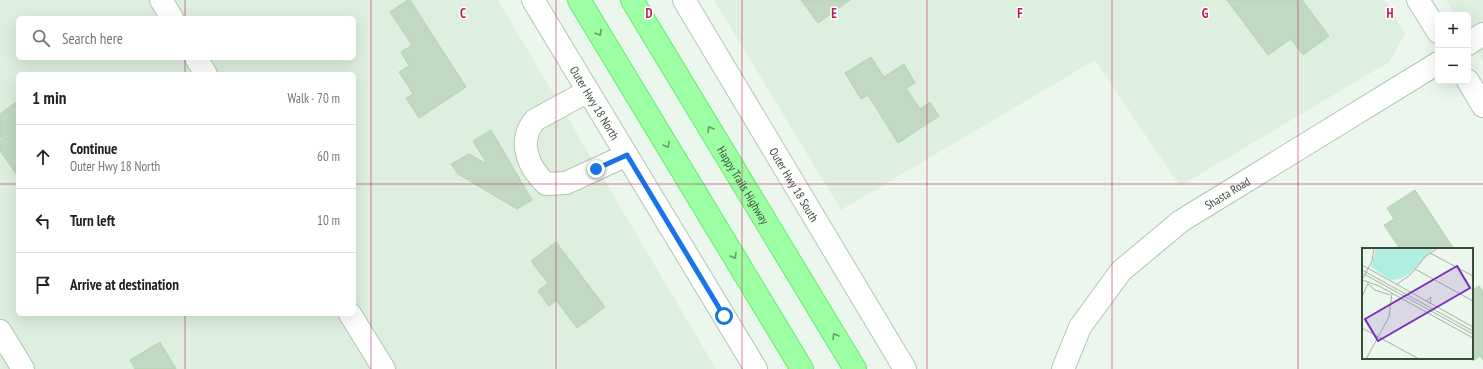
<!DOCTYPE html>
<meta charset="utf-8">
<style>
body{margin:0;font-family:"PT Sans Narrow",sans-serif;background:#f2f2f2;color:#222}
.controls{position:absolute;right:12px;top:12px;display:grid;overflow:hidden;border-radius:6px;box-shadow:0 4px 16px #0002}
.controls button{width:36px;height:36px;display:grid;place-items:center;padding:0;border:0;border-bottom:1px solid #e0e0e0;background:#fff;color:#222;font:20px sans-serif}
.stop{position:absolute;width:12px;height:12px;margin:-9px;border:3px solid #1a73e8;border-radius:50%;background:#fff}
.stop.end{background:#1a73e8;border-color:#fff;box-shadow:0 1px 4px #0008}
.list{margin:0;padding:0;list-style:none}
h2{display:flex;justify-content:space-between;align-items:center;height:52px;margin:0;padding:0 16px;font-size:17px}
h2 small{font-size:13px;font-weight:400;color:#767676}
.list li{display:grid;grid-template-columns:26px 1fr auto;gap:12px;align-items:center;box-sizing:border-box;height:64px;padding:0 16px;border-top:1px solid #e0e0e0}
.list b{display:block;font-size:15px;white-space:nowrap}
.list p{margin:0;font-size:13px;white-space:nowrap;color:#767676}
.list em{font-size:13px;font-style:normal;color:#767676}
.icon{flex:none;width:22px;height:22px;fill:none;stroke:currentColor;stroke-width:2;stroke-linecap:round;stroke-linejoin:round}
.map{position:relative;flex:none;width:1483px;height:369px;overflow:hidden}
.search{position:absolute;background:#fff;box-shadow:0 4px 16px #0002;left:16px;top:16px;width:340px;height:44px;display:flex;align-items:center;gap:10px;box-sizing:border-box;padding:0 14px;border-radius:6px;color:#767676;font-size:15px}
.panel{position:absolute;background:#fff;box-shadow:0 4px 16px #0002;left:16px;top:72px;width:340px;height:244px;border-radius:6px}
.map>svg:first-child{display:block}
</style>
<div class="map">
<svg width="1483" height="369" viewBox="0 0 1483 369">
<rect width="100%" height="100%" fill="#ebf6ec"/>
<!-- residential -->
<path fill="#ddefde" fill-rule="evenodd" d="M 0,0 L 498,0 L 716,369 L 0,369 ZM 18,18 L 354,18 L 354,58 L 18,58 ZM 18,74 L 354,74 L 354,314 L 18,314 Z
M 714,0 L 1385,0 L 1405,34 L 1389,62 L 1180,186 L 1095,60 L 841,210 Z
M 1446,0 L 1483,0 L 1483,61 L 1468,36 L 1468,15 L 1455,15 Z"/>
<!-- building -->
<path fill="#c0d9c0" stroke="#b3d4b2" d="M 408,0 L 410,0 L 466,87 L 419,118 L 406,98 L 413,94 L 399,72 L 409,66 L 401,52 L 412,45 L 390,12 Z
M 801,0 L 850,0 L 818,23 Z
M 1227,0 L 1302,0 L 1329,36 L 1303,55 L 1291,39 L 1268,55 Z
M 871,57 L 884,77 L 904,64 L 915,83 L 906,88 L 920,109 L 930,102 L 939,116 L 898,143 L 868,95 L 861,99 L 845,73 Z
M 18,101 L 18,176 L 0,151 L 0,141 L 2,139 L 0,137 L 0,114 Z
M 491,130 L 532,200 L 517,209 L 458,174 L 451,164 L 469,154 L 487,164 L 473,141 Z
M 1415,190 L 1454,249 L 1400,249 L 1384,225 L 1394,219 L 1387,208 Z
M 556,242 L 605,307 L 577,328 L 556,300 L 549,306 L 538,291 L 548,283 L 531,261 Z
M 1479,286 L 1483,291 L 1483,360 L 1480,356 L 1473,361 L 1471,358 L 1472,358 L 1472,290 Z
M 160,342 L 176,369 L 135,369 L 130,360 Z"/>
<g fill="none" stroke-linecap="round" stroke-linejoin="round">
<!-- minor casing -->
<g stroke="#b0c6b1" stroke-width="24">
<g id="minor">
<path d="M 161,0 L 172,18"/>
<path id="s1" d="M 533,0 L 756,369"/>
<path id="s2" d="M 684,0 L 905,369"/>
<path d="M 1418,0 L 1438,32"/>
<path d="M 1468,44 L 1483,34"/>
<path d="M 196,58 L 206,74"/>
<path d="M 1468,81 L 1483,106"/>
<path d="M 588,91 L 535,120 C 517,141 528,167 546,184 L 566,183 L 627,155"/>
<path d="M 350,314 L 384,369"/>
<path d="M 0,331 L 23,369"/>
<path id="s3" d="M 1063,369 L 1080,327 L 1121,271 L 1181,221 L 1438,63"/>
</g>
</g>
<!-- major casing -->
<g stroke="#64ec6d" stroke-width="24">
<g id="major">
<path d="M 579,0 L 802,369"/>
<path id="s4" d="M 632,0 L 855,369"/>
</g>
</g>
<!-- minor -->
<use href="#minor" stroke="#fff" stroke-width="22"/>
<!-- major -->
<use href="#major" stroke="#9cffa4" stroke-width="22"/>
</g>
<!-- one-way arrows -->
<defs><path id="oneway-chevron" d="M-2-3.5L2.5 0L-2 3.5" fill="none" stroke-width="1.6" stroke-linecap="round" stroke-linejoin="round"/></defs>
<g stroke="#669d69">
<use href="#oneway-chevron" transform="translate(599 33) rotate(59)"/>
<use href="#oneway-chevron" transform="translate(710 129) rotate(-121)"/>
<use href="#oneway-chevron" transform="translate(667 145) rotate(59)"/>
<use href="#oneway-chevron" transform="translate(734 256) rotate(59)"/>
<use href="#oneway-chevron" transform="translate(835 336) rotate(-121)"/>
</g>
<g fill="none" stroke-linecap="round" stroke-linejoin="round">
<!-- route -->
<path stroke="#1a73e8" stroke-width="5" d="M 596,169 L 627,155 L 724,316"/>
</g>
<!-- grid -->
<path fill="none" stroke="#c2185b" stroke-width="1" stroke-opacity="0.55" d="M 185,0 L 185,18M 371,0 L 371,369M 556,0 L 556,369M 742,0 L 742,369M 927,0 L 927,369M 1112,0 L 1112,369M 1298,0 L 1298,369M 185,58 L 185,74M 0,184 L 18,184M 354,184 L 1483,184M 185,314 L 185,369"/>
<g text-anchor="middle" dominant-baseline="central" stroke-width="3" stroke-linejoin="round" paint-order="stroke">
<!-- street labels -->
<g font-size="12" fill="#394c38" stroke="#fff">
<text stroke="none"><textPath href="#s1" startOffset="120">Outer Hwy 18 North</textPath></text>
<text stroke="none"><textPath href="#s4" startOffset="216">Happy Trails Highway</textPath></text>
<text stroke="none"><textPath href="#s2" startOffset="215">Outer Hwy 18 South</textPath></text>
<text stroke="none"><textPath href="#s3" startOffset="247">Shasta Road</textPath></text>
</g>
</g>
<!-- overview -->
<g transform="translate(1362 248)">
<rect width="111" height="111" fill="#ebf6ec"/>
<path d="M 14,0 L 72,0 L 47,26 L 38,31 L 29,32 L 9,19 Z" fill="#b2ede2"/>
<path fill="none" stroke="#a4b2a4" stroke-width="1" d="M 68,5 L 111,28M 0,17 L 111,79M 53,21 L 111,53M 0,22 L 111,83M 0,25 L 111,86M 0,32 L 17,38 L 111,90M 0,32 L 10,13 L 12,0M 6,36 L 13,42 L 28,47M 34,37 L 48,27 L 64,8 L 76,0M 0,49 L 6,35M 64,53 L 69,49 L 68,56M 0,80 L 57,111M 4,111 L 27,69 L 30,45"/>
<path fill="#7b2cbf" fill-opacity="0.15" stroke="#7b2cbf" stroke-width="2" d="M 95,18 L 108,40 L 16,93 L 3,71 Z"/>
<rect width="111" height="111" fill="none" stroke="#394c38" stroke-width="2"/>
</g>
<g font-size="13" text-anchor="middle" font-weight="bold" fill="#c2185b" stroke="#fff" stroke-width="3" stroke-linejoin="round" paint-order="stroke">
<text x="463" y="18">C</text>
<text x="649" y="18">D</text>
<text x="834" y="18">E</text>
<text x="1020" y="18">F</text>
<text x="1205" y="18">G</text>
<text x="1390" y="18">H</text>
</g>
</svg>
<div class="controls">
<button>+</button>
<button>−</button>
</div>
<div class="stop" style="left:724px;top:316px"></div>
<div class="stop end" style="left:596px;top:169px"></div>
<div class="search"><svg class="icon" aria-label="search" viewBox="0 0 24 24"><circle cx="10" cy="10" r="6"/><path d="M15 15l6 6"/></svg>Search here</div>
<section class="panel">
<h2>1 min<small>Walk · 70 m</small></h2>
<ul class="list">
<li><svg class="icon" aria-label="ahead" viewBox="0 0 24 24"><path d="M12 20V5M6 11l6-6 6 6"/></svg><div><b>Continue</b><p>Outer Hwy 18 North</p></div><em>60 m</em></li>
<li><svg class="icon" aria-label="left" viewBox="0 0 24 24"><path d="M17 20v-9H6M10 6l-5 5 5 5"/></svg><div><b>Turn left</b></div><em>10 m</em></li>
<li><svg class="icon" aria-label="arrive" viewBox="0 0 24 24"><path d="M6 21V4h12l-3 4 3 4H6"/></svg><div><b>Arrive at destination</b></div></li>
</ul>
</section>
</div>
